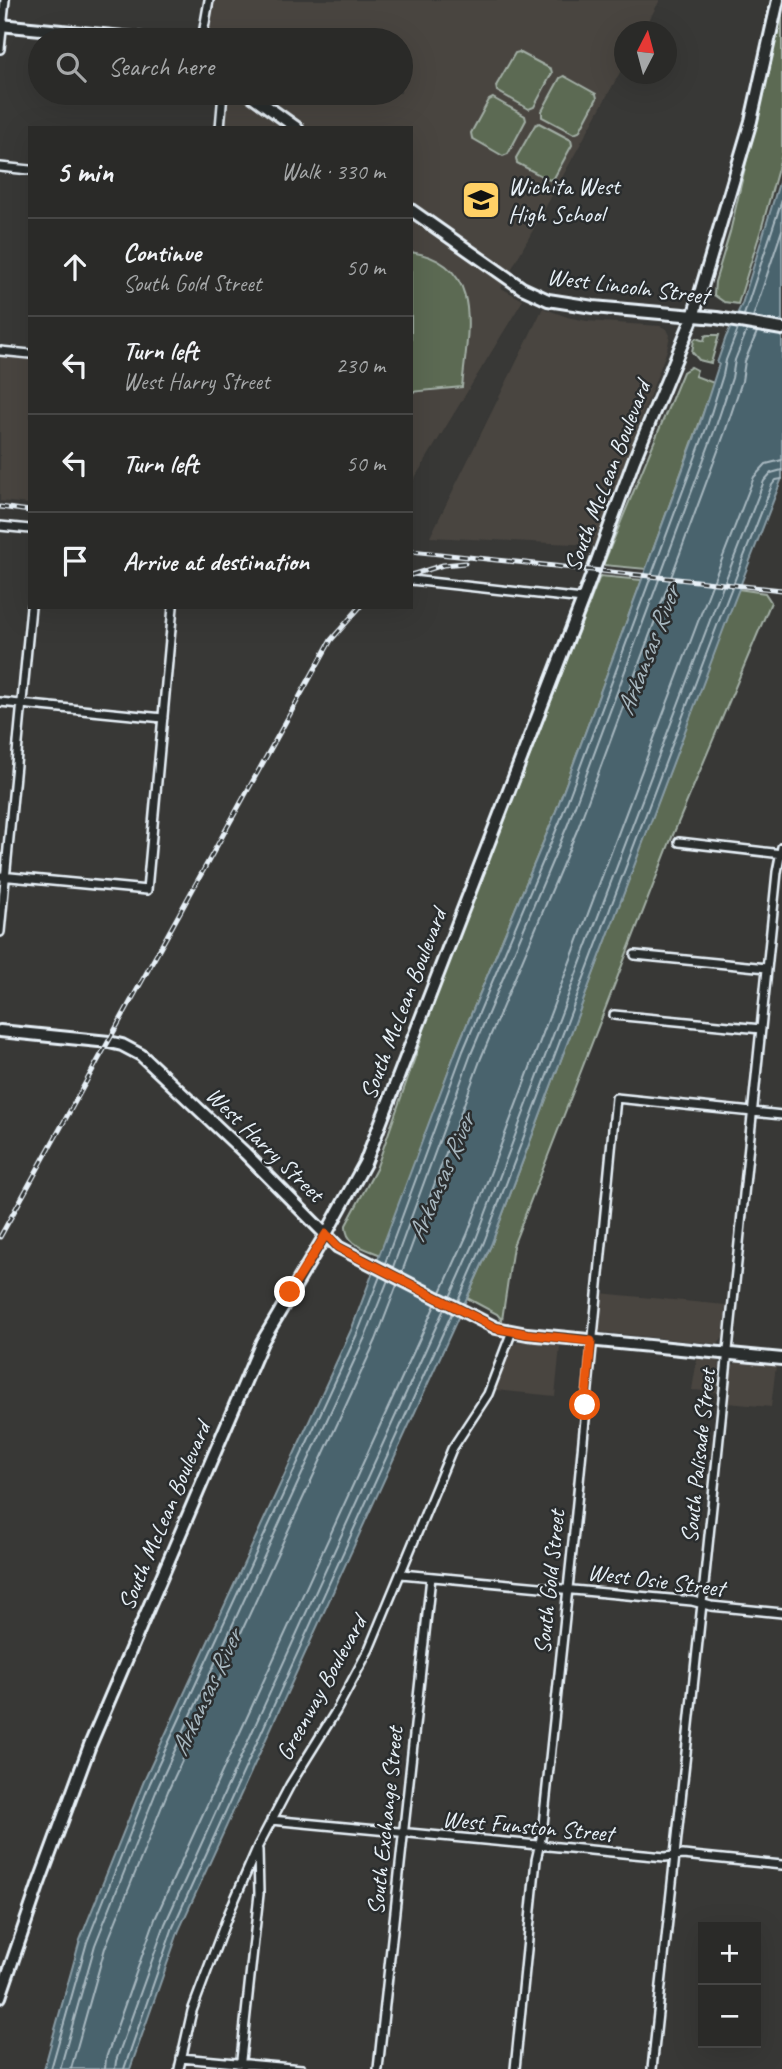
<!DOCTYPE html>
<meta charset="utf-8">
<style>
body{margin:0;font-family:Caveat,sans-serif;background:#363634;color:#f1f3f6}
.controls{position:absolute;right:21px;bottom:21px;display:grid;overflow:hidden;border-radius:0px;box-shadow:0 7px 28px #0002}
.controls button{width:63px;height:63px;display:grid;place-items:center;padding:0;border:0;border-bottom:2px solid #464645;background:#2a2a28;color:#f1f3f6;font:35px sans-serif}
.compass{position:absolute;left:614px;top:21px;width:63px;height:63px;border-radius:50%;background:#2a2a28;box-shadow:0 7px 28px #0002;rotate:6deg}
.stop{position:absolute;width:21px;height:21px;margin:-16px;border:5px solid #ea580c;border-radius:50%;background:#fff}
.stop.end{background:#ea580c;border-color:#fff;box-shadow:0 2px 7px #0008}
.list{margin:0;padding:0;list-style:none}
h2{display:flex;justify-content:space-between;align-items:center;height:91px;margin:0;padding:0 28px;font-size:30px}
h2 small{font-size:23px;font-weight:400;color:#a5a7a8}
.list li{display:grid;grid-template-columns:46px 1fr auto;gap:21px;align-items:center;box-sizing:border-box;height:98px;padding:0 28px;border-top:2px solid #464645}
.list b{display:block;font-size:26px;white-space:nowrap}
.list p{margin:0;font-size:23px;white-space:nowrap;color:#a5a7a8}
.list em{font-size:23px;font-style:normal;color:#a5a7a8}
.icon{flex:none;width:38px;height:38px;fill:none;stroke:currentColor;stroke-width:2;stroke-linecap:round;stroke-linejoin:round}
.map{position:relative;flex:none;width:782px;height:2069px;overflow:hidden}
.search{position:absolute;background:#2a2a28;box-shadow:0 7px 28px #0002;left:28px;top:28px;width:385px;height:77px;display:flex;align-items:center;gap:18px;box-sizing:border-box;padding:0 24px;border-radius:38px;color:#a5a7a8;font-size:26px}
.panel{position:absolute;background:#2a2a28;box-shadow:0 7px 28px #0002;left:28px;top:126px;width:385px;height:483px;border-radius:0px}
.map>svg:first-child{display:block}
</style>
<div class="map">
<svg width="782" height="2069" viewBox="0 0 782 2069">
<rect width="100%" height="100%" fill="#383836"/>
<filter id="ink" filterUnits="userSpaceOnUse"><feTurbulence type="fractalNoise" baseFrequency=".0143" numOctaves="2"/><feDisplacementMap in="SourceGraphic" scale="14" xChannelSelector="R" yChannelSelector="G"/><feConvolveMatrix kernelMatrix="1 2 1 2 8 2 1 2 1" color-interpolation-filters="sRGB"/></filter>
<g filter="url(#ink)">
<!-- built -->
<path fill="#494540" d="M 214,0 L 660,0 L 643,31 L 624,32 L 624,65 L 501,288 L 523,300 L 411,484 L 411,128 L 224,128 L 227,93 L 401,93 L 401,40 L 208,40 Z
M 543,308 L 567,317 L 587,321 L 660,326 L 667,329 L 670,335 L 667,350 L 594,545 L 430,537 Z
M 0,357 L 30,360 L 30,504 L 0,501 Z
M 599,1293 L 726,1305 L 723,1338 L 718,1344 L 600,1332 L 596,1327 Z
M 521,1341 L 560,1346 L 555,1396 L 495,1390 L 512,1345 Z
M 697,1359 L 718,1361 L 720,1364 L 717,1392 L 692,1390 Z
M 738,1362 L 776,1365 L 771,1407 L 727,1403 L 731,1366 Z"/>
<!-- green -->
<path fill="#5c6a52" stroke="#a2aea5" stroke-width="2" d="M 782,8 L 782,154 L 761,230 L 738,304 L 724,302 L 714,295 L 715,282 L 730,232 Z
M 519,52 L 551,69 L 552,73 L 534,107 L 529,109 L 497,91 L 496,86 L 515,53 Z
M 564,76 L 596,94 L 597,98 L 579,132 L 574,134 L 542,117 L 542,111 L 560,78 Z
M 493,98 L 525,116 L 526,120 L 508,154 L 503,156 L 472,138 L 471,133 L 489,100 Z
M 539,123 L 571,140 L 572,145 L 554,178 L 549,180 L 517,163 L 516,158 L 535,125 Z
M 411,252 C 486,264 467,333 462,387 L 411,392 Z
M 708,335 L 719,335 L 711,363 L 699,360 L 692,352 L 694,340 L 696,338 L 704,341 L 705,336 Z
M 691,367 L 697,370 L 695,376 L 714,383 L 646,569 L 603,565 L 683,372 Z
M 600,576 L 642,580 L 553,819 L 457,1048 L 381,1255 C 365,1248 345,1245 346,1225 L 376,1169 L 421,1040 L 425,1023 Z
M 738,589 L 765,593 L 771,602 L 670,842 L 513,1246 L 502,1320 L 497,1314 L 467,1298 L 491,1245 Z"/>
<!-- water -->
<path fill="#49636d" stroke="#899ca5" stroke-width="2" d="M 782,173 L 782,478 L 730,612 L 491,1245 L 179,1930 L 130,2069 L 44,2069 L 80,1940 L 144,1781 L 352,1328 L 457,1048 L 553,819 L 700,423 L 719,364 L 717,363 L 726,337 L 742,304 Z"/>
<g fill="none" stroke-linecap="round" stroke-linejoin="round">
<!-- shore -->
<path stroke="#a8b8c0" stroke-width="2" d="M 744,315 L 782,200
M 753,317 L 782,230
M 385,1263 L 463,1051 L 560,821 L 707,426 L 723,375 L 726,360 L 738,329
M 393,1267 L 471,1054 L 568,824 L 715,429 L 732,378 L 735,360 L 747,330
M 402,1272 L 481,1058 L 578,828 L 725,432 L 742,381 L 745,361 L 757,332
M 441,1292 L 467,1235 L 705,603 L 754,477 L 766,464 L 782,460
M 450,1297 L 476,1239 L 715,607 L 764,481 L 771,473 L 782,470
M 458,1301 L 484,1242 L 723,610 L 772,485 L 776,480 L 782,479
M 51,2069 L 87,1942 L 150,1783 L 358,1332 L 380,1276
M 60,2069 L 95,1945 L 158,1787 L 366,1335 L 388,1280
M 71,2069 L 105,1948 L 168,1791 L 376,1340 L 397,1285
M 105,2069 L 106,2058 L 155,1919 L 435,1305
M 115,2069 L 116,2061 L 165,1924 L 444,1309
M 124,2069 L 173,1927 L 452,1313"/>
<!-- street casing -->
<g stroke="#e8f1f8" stroke-width="12">
<path id="street" d="M 202,40 L 209,0
M 0,49 L 5,0
M 220,128 L 223,93
M 0,167 L 30,170
M 0,351 L 30,354
M 0,526 L 30,529
M 411,580 L 583,599
M 0,702 L 163,718
M 679,842 L 782,854
M 0,876 L 147,890 L 173,607
M 0,932 L 31,607
M 635,955 L 767,968
M 614,1015 L 761,1029
M 401,1574 L 692,1601 L 711,1606 L 782,1613
M 271,1820 L 665,1857 L 683,1855 L 782,1865
M 181,2058 L 302,2069
M 179,2069 L 192,2011 L 228,1915 L 258,1846 L 290,1785 L 336,1711 L 369,1649 L 452,1449 L 488,1394 L 512,1331
M 240,2069 L 259,1894 L 258,1850
M 378,2069 L 431,1577
M 515,2069 L 536,1860 L 542,1834 L 576,1513 L 616,1098 L 782,1115
M 652,2069 L 702,1604 L 777,872 L 782,847"/>
</g>
<!-- secondary casing -->
<g stroke="#e8f1f8" stroke-width="16">
<path id="secondary" d="M 0,25 L 154,40
M 248,93 L 297,128
M 411,210 L 522,288 L 548,300 L 593,307 L 717,318 L 782,329
M 0,1031 L 109,1042 L 122,1045 L 141,1055 L 245,1153 L 338,1247 L 496,1328 L 527,1334 L 782,1359
M 0,1997 L 38,1886 L 90,1745 L 262,1342 L 326,1234 L 365,1163 L 583,599 L 634,460 L 693,317 L 751,121 L 778,0"/>
</g>
<!-- street -->
<use href="#street" stroke="#2a2d2e" stroke-width="7"/>
<!-- secondary -->
<use href="#secondary" stroke="#2a2d2e" stroke-width="10"/>
<!-- rail casing -->
<g stroke="#e8f1f8" stroke-width="5">
<path id="rail" d="M 0,507 L 30,511
M 411,551 L 782,590
M 411,575 L 443,565 L 465,563
M 0,1237 L 331,640 L 360,607"/>
</g>
<!-- rail -->
<use href="#rail" stroke="#2a2d2e" stroke-width="2.5" stroke-dasharray="8" stroke-linecap="butt"/>
</g>
</g>
<g fill="none" stroke-linecap="round" stroke-linejoin="round" filter="url(#ink)">
<!-- route -->
<path stroke="#ea580c" stroke-width="9" d="M 290,1292 L 326,1234 L 338,1247 L 359,1258 L 496,1328 L 527,1334 L 591,1341 L 585,1405"/>
</g>
<!-- icons -->
<defs>
<g id="school-square" transform="scale(2.0125)"><rect x="-9" y="-9" width="18" height="18" rx="4" fill="#ffd166" stroke="#2a2d2e"/><path d="M0-5L7-2L0 1L-7-2ZM-4 1L0 2.5L4 1V4Q0 6-4 4Z" fill="#111"/></g>
</defs>
<g fill-rule="evenodd">
<use href="#school-square" x="481" y="200"/>
</g>
<g text-anchor="middle" dominant-baseline="central" stroke-width="5" stroke-linejoin="round" paint-order="stroke">
<!-- poi labels -->
<g font-size="24" fill="#e8f1f8" stroke="#2a2d2e" text-anchor="start">
<text x="508" y="186">Wichita West<tspan x="508" dy="28">High School</tspan></text>
</g>
<!-- street labels -->
<g font-size="24" fill="#e8f1f8" stroke="#2a2d2e">
<text transform="translate(628 286) rotate(7)">West Lincoln Street</text>
<text transform="translate(607 476) rotate(-69)">South McLean Boulevard</text>
<text transform="translate(403 1004) rotate(-69)">South McLean Boulevard</text>
<text transform="translate(265 1144) rotate(44)">West Harry Street</text>
<text transform="translate(698 1456) rotate(-84)">South Palisade Street</text>
<text transform="translate(164 1516) rotate(-67)">South McLean Boulevard</text>
<text transform="translate(656 1580) rotate(7)">West Osie Street</text>
<text transform="translate(549 1582) rotate(-84)">South Gold Street</text>
<text transform="translate(321 1688) rotate(-61)">Greenway Boulevard</text>
<text transform="translate(385 1821) rotate(-84)">South Exchange Street</text>
<text transform="translate(528 1826) rotate(5)">West Funston Street</text>
</g>
<!-- water labels -->
<g font-size="26" font-style="italic" fill="#a8b8c0" stroke="#2a2d2e">
<text transform="translate(648 651) rotate(-69)">Arkansas River</text>
<text transform="translate(441 1178) rotate(-67)">Arkansas River</text>
<text transform="translate(206 1693) rotate(-65)">Arkansas River</text>
</g>
</g>
</svg>
<div class="controls">
<button>+</button>
<button>−</button>
</div>
<svg class="compass" viewBox="-18 -18 36 36"><path d="M0-13l5 13h-10z" fill="#e53935"/><path d="M0 13l5-13h-10z" fill="#a5a7a8"/></svg>
<div class="stop" style="left:585px;top:1405px"></div>
<div class="stop end" style="left:290px;top:1292px"></div>
<div class="search"><svg class="icon" aria-label="search" viewBox="0 0 24 24"><circle cx="10" cy="10" r="6"/><path d="M15 15l6 6"/></svg>Search here</div>
<section class="panel">
<h2>5 min<small>Walk · 330 m</small></h2>
<ul class="list">
<li><svg class="icon" aria-label="ahead" viewBox="0 0 24 24"><path d="M12 20V5M6 11l6-6 6 6"/></svg><div><b>Continue</b><p>South Gold Street</p></div><em>50 m</em></li>
<li><svg class="icon" aria-label="left" viewBox="0 0 24 24"><path d="M17 20v-9H6M10 6l-5 5 5 5"/></svg><div><b>Turn left</b><p>West Harry Street</p></div><em>230 m</em></li>
<li><svg class="icon" aria-label="left" viewBox="0 0 24 24"><path d="M17 20v-9H6M10 6l-5 5 5 5"/></svg><div><b>Turn left</b></div><em>50 m</em></li>
<li><svg class="icon" aria-label="arrive" viewBox="0 0 24 24"><path d="M6 21V4h12l-3 4 3 4H6"/></svg><div><b>Arrive at destination</b></div></li>
</ul>
</section>
</div>
